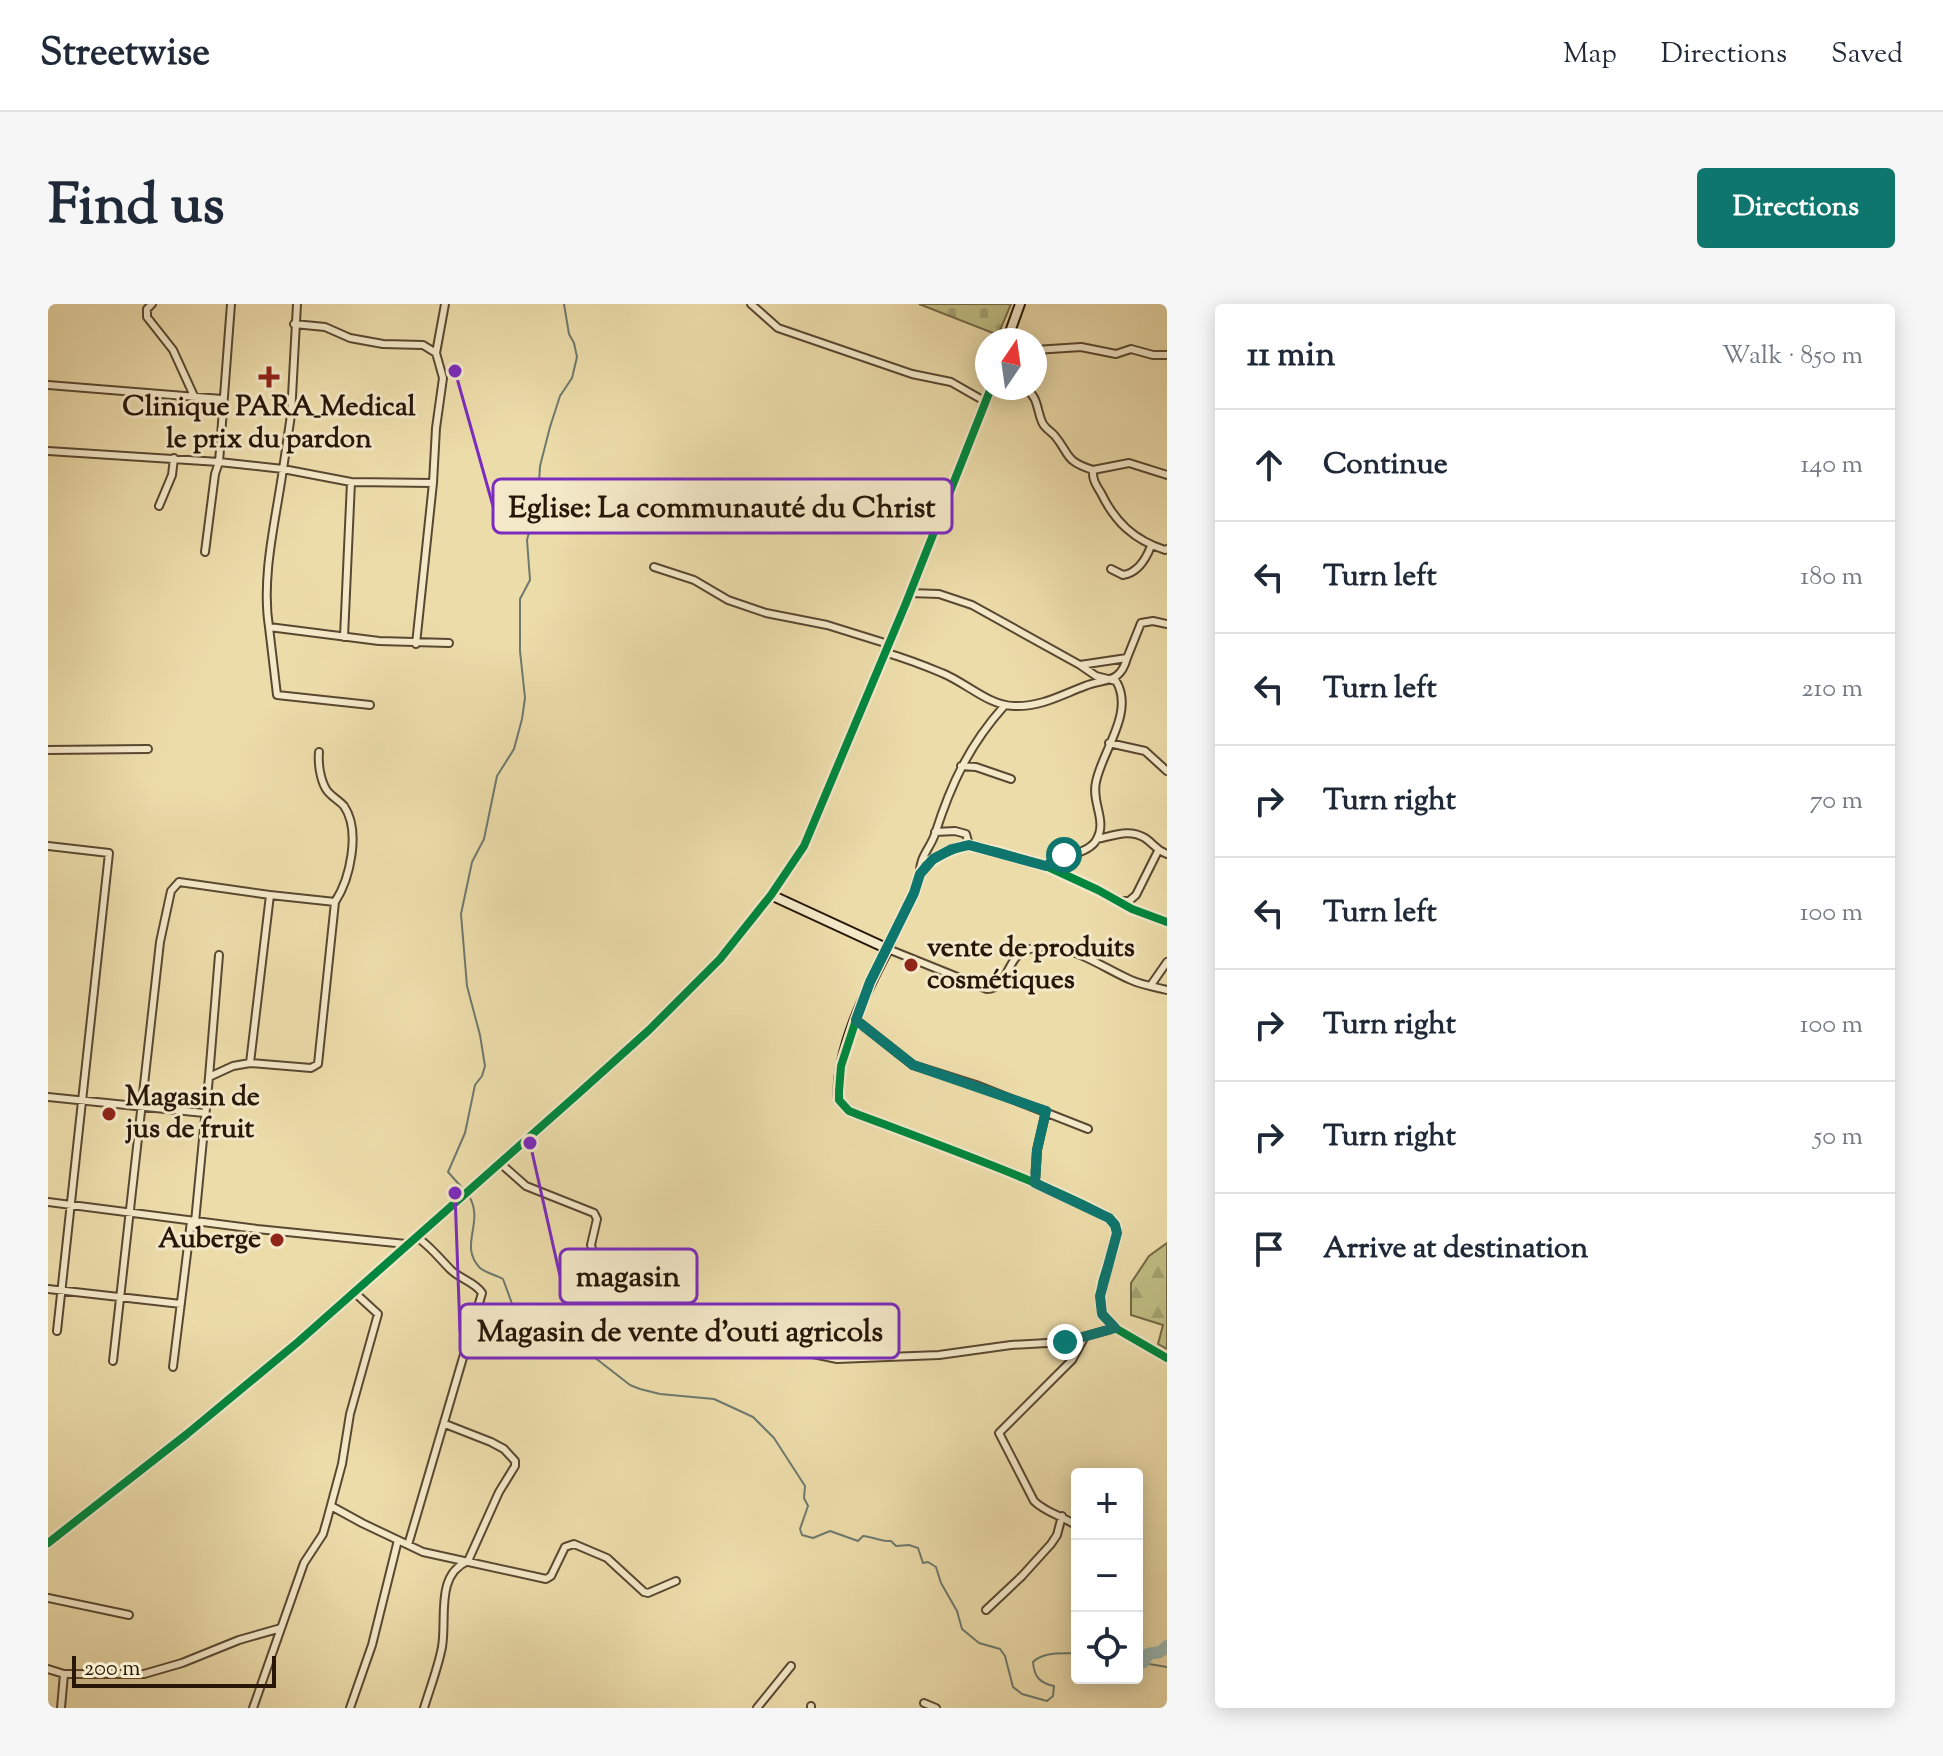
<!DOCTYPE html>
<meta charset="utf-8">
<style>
body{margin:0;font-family:"Sorts Mill Goudy",serif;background:#f6f6f7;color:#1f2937}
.controls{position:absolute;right:24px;bottom:24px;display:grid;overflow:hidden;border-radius:8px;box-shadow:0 4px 20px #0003}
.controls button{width:72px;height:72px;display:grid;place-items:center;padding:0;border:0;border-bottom:2px solid #e0e1e3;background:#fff;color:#1f2937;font:40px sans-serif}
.compass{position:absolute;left:927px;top:24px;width:72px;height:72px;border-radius:50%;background:#fff;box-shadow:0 4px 20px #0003;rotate:13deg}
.scale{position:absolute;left:24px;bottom:20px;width:204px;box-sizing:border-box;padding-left:8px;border:4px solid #281709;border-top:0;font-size:22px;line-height:28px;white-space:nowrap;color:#281709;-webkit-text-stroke:6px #f3e8c8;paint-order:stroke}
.stop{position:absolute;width:24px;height:24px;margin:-18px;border:6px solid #0f766e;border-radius:50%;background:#fff}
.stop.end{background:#0f766e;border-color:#fff;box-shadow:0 2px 8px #0008}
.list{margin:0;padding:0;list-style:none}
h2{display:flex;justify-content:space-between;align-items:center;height:104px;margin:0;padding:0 32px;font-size:34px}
h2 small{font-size:26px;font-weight:400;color:#747a83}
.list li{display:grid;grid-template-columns:52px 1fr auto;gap:24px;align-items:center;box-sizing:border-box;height:112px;padding:0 32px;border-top:2px solid #e0e1e3}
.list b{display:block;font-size:30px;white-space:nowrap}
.list em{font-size:26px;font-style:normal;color:#747a83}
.icon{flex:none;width:44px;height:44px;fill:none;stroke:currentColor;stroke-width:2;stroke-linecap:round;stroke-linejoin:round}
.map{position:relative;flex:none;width:1119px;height:1404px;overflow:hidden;border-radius:8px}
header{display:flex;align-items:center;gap:48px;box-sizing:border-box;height:112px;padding:0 40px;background:#fff;border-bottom:2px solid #e0e1e3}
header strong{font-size:38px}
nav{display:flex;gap:44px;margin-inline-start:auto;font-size:28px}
.intro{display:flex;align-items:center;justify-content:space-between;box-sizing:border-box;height:192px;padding:0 48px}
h1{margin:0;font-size:56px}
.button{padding:20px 36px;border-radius:8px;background:#0f766e;color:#fff;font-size:28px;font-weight:700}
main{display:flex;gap:48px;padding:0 48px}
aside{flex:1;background:#fff;border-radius:8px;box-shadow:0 4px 20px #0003}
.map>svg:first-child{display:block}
</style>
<header>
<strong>Streetwise</strong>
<nav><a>Map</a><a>Directions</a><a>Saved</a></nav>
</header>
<div class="intro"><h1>Find us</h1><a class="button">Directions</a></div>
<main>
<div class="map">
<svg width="1119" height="1404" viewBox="0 0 1119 1404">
<defs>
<pattern id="forest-firs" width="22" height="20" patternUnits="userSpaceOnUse" patternTransform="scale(2)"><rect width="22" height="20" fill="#bfbe84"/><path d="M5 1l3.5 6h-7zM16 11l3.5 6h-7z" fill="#a4a371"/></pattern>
<pattern id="cemetery-stones" width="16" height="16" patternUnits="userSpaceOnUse" patternTransform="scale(2)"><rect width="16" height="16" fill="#bfbe84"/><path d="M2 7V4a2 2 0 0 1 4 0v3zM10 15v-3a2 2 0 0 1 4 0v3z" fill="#a4a371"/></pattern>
</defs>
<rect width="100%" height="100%" fill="#ecdcaa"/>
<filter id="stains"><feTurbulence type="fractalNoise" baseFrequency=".0025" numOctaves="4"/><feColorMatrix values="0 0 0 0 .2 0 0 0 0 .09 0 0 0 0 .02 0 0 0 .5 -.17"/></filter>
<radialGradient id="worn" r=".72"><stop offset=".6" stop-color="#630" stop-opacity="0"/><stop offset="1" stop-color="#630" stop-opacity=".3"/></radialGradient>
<!-- forest -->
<path fill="url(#forest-firs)" stroke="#746a46" stroke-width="2" d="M 1119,939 L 1119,1045 L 1110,1040 L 1115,1021 L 1083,1011 L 1083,979 L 1101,952 Z"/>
<!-- cemetery -->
<path fill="url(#cemetery-stones)" stroke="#746a46" stroke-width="2" d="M 871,0 L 963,0 L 950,31 Z"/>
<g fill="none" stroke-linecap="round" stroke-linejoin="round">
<!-- stream -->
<path stroke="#6d796e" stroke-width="2" d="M 417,887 L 400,868 L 417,829 L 427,781 L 434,772 L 437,762 L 432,731 L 419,682 L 413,610 L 424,558 L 436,535 L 449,472 L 466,445 L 474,415 L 477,394 L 472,347 L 472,295 L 482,276 L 479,236 L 490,195 L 492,162 L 502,123 L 512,92 L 524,74 L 529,53 L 526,39 L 521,30 L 516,0
M 421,892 C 437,919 410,941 432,964 C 438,969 448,971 455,975 L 471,1019 L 488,1027 L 496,1035 L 546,1053 L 582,1081 L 592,1085 L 612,1090 L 666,1095 L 705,1113 L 726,1134 L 757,1182 L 756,1194 L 760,1202 L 752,1225 L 754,1231 L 765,1234 L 782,1227 L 810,1237 L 815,1232 C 826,1233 834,1238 843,1237 L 848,1242 L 861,1241 L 870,1244 L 875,1259 L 880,1258 L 888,1263 L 893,1279 L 909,1307 L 914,1325 L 931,1339 L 952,1345 L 957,1352 L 965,1383 L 974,1390 L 999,1397 L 1005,1392 L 1006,1382 C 992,1379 986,1373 985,1358 C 996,1347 1014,1350 1029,1349
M 1089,1358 L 1119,1363"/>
<!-- river -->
<path stroke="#9bbab2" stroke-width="12" d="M 1096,1358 L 1100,1350 L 1112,1348 L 1119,1342"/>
<!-- street casing -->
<g stroke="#594831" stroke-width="10">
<path id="street" d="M 104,0 L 99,5 L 99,13 L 125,46 L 146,92
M 703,0 L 730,24 L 864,70 L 903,78 L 938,98
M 246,20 L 277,23 L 302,34 L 335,40 L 375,41 L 388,49 L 395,74 L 388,124 L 385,179
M 987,46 L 1033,43 L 1068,50 L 1083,45 L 1105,51 L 1119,51
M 388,49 L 397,0
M 0,81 L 174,95
M 977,84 C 991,94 988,104 994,118 C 997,125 1003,127 1007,132 C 1022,150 1016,157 1045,166 C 1044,175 1048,181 1053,189 C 1067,218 1086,236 1117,246 L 1119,245
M 0,147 L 171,158 L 183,0
M 1045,166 L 1081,159 L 1119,171
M 111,202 L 124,171 L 126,154
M 157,248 L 167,170 L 171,158 L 235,165 L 243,111 L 249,0
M 606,263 L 646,276 L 680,296 L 718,309 L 779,321 L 840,340
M 1063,265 L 1075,271 C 1089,269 1098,255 1103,242
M 862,289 L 891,290 L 924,301 L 1032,361 L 1079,354 L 1093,319 L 1105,317 L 1119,320
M 221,323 L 229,391 L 322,401
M 296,333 L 303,178
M 368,340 L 385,179 L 303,178 L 235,165 C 228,215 213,272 221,323 L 331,337 L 401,339
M 836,348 C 856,354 875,361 894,369 C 917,378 941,402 966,402 C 993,403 1013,391 1037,382 C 1058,374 1072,380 1079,354
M 1061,439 L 1097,447 L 1119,467
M 0,446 L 100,445
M 913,462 L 928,463 L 963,475
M 887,528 L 907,527 L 918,530 L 921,541
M 1049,535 C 1065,532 1081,524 1097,534 C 1106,540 1108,546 1119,550
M 0,542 L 61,549 L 9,1027
M 998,562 C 1013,552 1038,550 1047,538 C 1061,518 1043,500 1048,478 C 1054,447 1087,408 1068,377 L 1048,372 L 1032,361
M 872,570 C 871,553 882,545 887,530 C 903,480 921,441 957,401
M 222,591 L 287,598
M 1070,597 L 1081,597 L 1088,591 L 1110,547
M 1119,618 L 1084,605 L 1050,586 L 998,562 L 942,545 L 918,541 L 904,545 L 878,561 L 872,570 L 866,589 L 840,645 L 939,685 C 959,685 959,655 976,647 C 1015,632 1050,662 1083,676 C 1094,681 1107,683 1119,686
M 1103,681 L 1119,658
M 808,716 L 865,761 L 928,781 L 1040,825
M 202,759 L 263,764 L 270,760 L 287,598 C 302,575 313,527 296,502 C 291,496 282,492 278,485 C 272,475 270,459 271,448
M 161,773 L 171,651
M 0,793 L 156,809
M 452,859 L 478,882 L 546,909 L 549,915 L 543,941 L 545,948 L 585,969 L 621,994 L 661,1010 L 690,1033 L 708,1033 L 751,1047 L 789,1055 L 891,1051 L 963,1041 L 1017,1038 L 1067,1024
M 987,879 L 989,846 L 998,807
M 0,898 L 209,925 L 358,940
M 0,985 L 133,1000
M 65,1057 L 112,638 L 123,587 L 131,578 L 222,591 L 202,759 L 185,762 L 161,773 L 147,918
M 125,1063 L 143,917
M 283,1202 L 314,1219 L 375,1248 L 498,1275 L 503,1272 L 517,1243 L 526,1240 L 559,1254 L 596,1288 L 600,1289 L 628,1277
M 1029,1222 C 1015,1212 998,1209 986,1197 L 951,1129 L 1024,1056 L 1036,1034
M 360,1241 L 434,989 C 427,978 412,975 403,966 C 391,954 383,943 370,934
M 0,1294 L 81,1311
M 938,1306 L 974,1272 L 1003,1240 L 1009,1231 L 1014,1212
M 0,1365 L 16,1370 L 96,1370 L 134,1359 L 191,1336 L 233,1324
M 876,1399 L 888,1404
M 13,1404 L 16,1370
M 205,1404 L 256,1259 L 275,1230 L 279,1216 L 294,1160 L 302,1110 L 330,1010 L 306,988
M 302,1404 L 324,1341 L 350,1236
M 376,1404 C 382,1384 390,1364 394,1343 C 399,1314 387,1271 420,1257 L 451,1188 L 467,1162 L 467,1157 L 456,1145 L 443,1138 L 397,1120
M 709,1404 L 743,1362
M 763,1404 L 763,1402"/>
</g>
<!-- secondary casing -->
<g stroke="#281709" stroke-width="12">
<path id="secondary" d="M 959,36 L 972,0
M 723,591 L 840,645 C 818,687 787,748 791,796 L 801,807 C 839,822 1054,899 1067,920 C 1073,932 1057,965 1054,979 C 1052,990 1053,999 1054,1010 L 1067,1024 L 1119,1054
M 0,1239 L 139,1130 L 250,1038 L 531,789 L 601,726 L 672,655 L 723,591 L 756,542 L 858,299 L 943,84"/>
</g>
<!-- street -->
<use href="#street" stroke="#f3e8c8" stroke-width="6"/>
<!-- secondary -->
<use href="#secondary" stroke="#f3e8c8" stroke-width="8"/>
<!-- cycleway casing -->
<g stroke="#f3e8c8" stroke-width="13">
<path id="cycleway" d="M 1119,618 L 1084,605 L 1050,586 L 998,562 L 951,548 L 918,541 L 895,550 L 878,561 L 872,570 L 866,589 L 822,678 L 808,716 L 793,762 L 791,787 L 791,796 L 801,807 C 839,822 1054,899 1067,920 C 1073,932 1057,965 1054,979 C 1052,990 1053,999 1054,1010 L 1067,1024 L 1119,1054
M 0,1239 L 139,1130 L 250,1038 L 531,789 L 601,726 L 672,655 L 723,591 L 756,542 L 858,299 L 943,84"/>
</g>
<!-- cycleway -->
<use href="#cycleway" stroke="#00873e" stroke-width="8"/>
</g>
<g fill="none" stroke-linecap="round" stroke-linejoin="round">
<!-- route -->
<path stroke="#0f766e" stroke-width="10" d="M 1016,551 L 998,562 L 921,541 L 904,545 L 885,555 L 872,570 L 866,589 L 822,678 L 808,716 L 865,761 L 998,807 L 989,846 L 987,879 L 1061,914 L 1067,921 L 1069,929 L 1052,992 L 1054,1010 L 1067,1024 L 1017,1038"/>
</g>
<!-- markers -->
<g fill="#8f2418" stroke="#f3e8c8" stroke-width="3">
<path d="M217 61h8v8h8v8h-8v8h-8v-8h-8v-8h8z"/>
<circle cx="863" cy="661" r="8"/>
<circle cx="61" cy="810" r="8"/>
<circle cx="229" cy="936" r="8"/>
</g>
<g text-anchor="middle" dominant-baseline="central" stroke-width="6" stroke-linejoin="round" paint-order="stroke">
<!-- poi labels -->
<g font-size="28" font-weight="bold" fill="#281709" stroke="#f3e8c8" text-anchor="start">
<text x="221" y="104" text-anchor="middle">Clinique PARA_Medical<tspan x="221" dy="32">le prix du pardon</tspan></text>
<text x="879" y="645">vente de produits<tspan x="879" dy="32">cosmétiques</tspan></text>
<text x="77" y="794">Magasin de<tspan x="77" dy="32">jus de fruit</tspan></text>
<text x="213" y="936" text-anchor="end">Auberge</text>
</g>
</g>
<!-- callouts -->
<path fill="none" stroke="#7b2cbf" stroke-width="3" d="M407 67L445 202M482 839L512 972M407 889L412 1027"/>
<g fill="#7b2cbf" stroke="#f3e8c8" stroke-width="3">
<circle cx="407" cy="67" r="8"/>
<circle cx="482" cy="839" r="8"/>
<circle cx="407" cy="889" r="8"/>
</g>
<g fill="#f3e8c8" stroke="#7b2cbf" stroke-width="3">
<rect x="445" y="175" width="459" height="54" rx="8"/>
<rect x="512" y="945" width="137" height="54" rx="8"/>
<rect x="412" y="1000" width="439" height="54" rx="8"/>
</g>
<g font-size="30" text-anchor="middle" font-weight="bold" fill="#281709">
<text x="674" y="213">Eglise: La communauté du Christ</text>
<text x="580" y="982">magasin</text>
<text x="632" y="1037">Magasin de vente d'outi agricols</text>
</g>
<rect width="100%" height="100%" filter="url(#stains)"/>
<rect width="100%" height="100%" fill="url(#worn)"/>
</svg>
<div class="controls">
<button>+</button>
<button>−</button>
<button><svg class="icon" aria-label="locate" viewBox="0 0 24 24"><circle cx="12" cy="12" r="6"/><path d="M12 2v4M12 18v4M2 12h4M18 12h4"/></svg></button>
</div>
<svg class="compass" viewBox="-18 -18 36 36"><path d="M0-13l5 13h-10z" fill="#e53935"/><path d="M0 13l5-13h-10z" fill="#747a83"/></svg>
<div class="scale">200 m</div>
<div class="stop" style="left:1016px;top:551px"></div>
<div class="stop end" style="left:1017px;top:1038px"></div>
</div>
<aside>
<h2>11 min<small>Walk · 850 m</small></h2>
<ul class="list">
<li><svg class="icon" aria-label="ahead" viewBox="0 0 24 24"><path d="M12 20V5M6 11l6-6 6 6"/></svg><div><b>Continue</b></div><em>140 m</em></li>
<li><svg class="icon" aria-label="left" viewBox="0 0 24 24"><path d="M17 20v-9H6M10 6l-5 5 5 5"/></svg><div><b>Turn left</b></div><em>180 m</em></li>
<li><svg class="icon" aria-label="left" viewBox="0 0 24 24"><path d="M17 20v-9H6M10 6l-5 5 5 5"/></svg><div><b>Turn left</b></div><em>210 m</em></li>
<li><svg class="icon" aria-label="right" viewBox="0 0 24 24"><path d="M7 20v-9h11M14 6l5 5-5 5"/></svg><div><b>Turn right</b></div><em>70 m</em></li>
<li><svg class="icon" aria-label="left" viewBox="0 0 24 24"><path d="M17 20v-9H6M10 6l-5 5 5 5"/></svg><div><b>Turn left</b></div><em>100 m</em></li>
<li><svg class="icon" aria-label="right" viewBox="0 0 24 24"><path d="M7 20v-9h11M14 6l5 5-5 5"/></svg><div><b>Turn right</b></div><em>100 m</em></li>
<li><svg class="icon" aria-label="right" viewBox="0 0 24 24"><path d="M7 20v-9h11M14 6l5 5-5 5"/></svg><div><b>Turn right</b></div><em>50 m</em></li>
<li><svg class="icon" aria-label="arrive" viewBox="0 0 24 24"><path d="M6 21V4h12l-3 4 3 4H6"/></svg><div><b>Arrive at destination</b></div></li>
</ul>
</aside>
</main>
